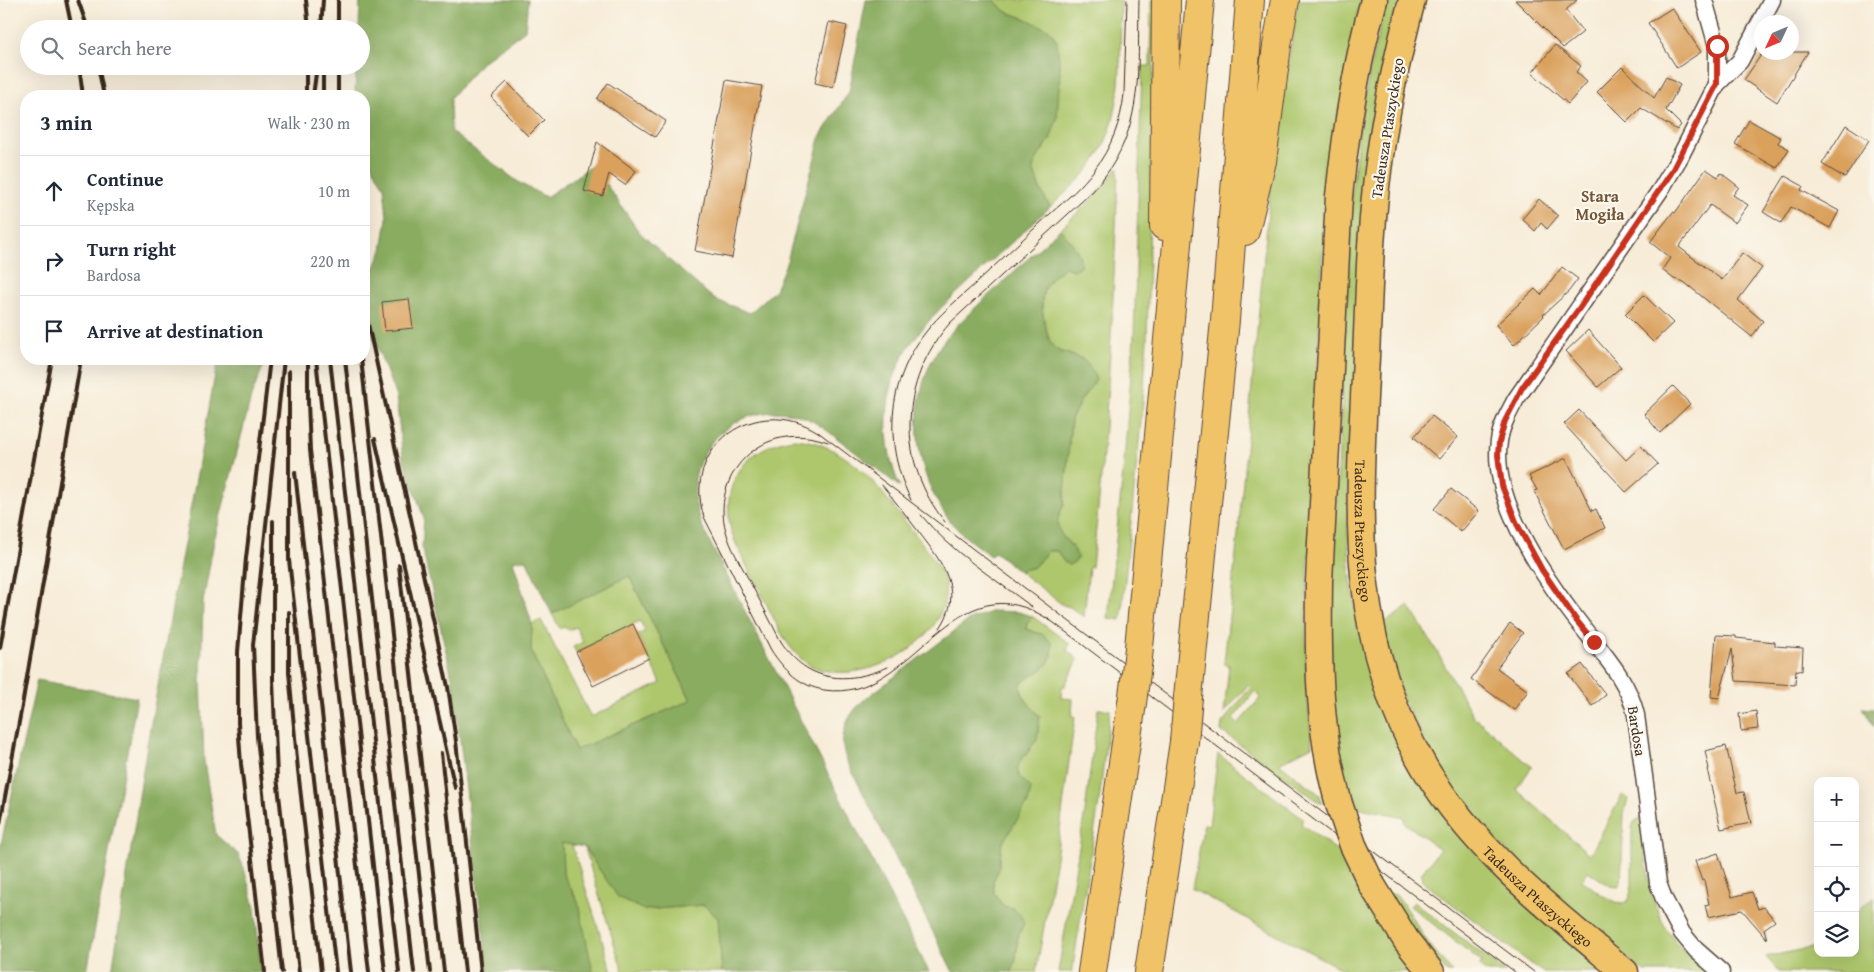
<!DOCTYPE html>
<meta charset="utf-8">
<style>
body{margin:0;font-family:"Gentium Book Plus",serif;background:#f6f6f7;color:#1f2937}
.controls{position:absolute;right:15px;bottom:15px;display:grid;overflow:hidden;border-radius:10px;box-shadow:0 5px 20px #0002}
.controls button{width:45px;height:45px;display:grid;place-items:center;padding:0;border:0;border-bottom:1px solid #e0e1e3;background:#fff;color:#1f2937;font:25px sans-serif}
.compass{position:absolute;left:1754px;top:15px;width:45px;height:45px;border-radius:50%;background:#fff;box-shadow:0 5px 20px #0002;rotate:226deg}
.stop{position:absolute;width:15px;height:15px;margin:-11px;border:4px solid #c8321e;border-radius:50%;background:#fff}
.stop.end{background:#c8321e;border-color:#fff;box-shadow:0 1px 5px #0008}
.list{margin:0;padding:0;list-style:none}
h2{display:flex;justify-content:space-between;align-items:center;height:65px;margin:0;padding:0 20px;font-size:21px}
h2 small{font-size:16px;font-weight:400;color:#747a83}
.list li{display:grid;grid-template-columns:32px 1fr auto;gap:15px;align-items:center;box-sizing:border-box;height:70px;padding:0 20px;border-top:1px solid #e0e1e3}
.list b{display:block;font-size:19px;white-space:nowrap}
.list p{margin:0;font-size:16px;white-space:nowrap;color:#747a83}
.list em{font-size:16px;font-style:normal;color:#747a83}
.icon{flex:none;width:28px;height:28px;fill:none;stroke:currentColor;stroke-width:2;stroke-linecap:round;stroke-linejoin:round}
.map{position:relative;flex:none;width:1874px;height:972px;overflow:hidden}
.search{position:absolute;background:#fff;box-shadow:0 5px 20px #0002;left:20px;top:20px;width:350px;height:55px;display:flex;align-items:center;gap:12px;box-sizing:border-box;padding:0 18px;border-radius:28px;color:#747a83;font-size:19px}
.panel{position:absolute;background:#fff;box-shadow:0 5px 20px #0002;left:20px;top:90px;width:350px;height:275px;border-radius:20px}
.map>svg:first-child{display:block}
</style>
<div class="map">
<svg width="1874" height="972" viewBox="0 0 1874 972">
<rect width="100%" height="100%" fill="#fbf7ec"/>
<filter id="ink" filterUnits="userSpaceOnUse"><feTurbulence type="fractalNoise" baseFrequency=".02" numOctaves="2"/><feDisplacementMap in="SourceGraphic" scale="10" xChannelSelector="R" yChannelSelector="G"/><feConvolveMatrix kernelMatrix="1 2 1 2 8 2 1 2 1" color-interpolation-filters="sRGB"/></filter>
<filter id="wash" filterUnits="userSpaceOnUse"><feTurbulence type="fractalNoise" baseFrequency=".0096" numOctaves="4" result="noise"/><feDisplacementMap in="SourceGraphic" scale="20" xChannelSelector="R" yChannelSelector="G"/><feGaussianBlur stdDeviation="1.12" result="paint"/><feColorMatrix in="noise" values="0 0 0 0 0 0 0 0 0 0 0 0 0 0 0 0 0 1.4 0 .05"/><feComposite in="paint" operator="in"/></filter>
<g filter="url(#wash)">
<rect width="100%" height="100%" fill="#f7ecd8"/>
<!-- green -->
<path fill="#aec76d" stroke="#747846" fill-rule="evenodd" d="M 993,0 L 1121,0 C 1119,56 1127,119 1091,166 C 1079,182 1064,194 1050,207 L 1039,187 L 1033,168 L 1039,155 L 1050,140 L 1029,20 L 1007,12 Z
M 1151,0 L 1155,0 L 1147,339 L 1143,401 L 1121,620 L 1108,618 L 1124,462 L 1134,337 L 1142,66 L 1150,66 Z
M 1298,0 L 1361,0 L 1329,169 L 1323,240 L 1306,618 L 1306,678 L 1312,746 L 1279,763 L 1320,795 L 1322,804 L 1221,731 L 1222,723 L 1251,687 L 1248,685 L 1224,713 L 1229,665 L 1224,663 L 1238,535 L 1272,171 ZM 1255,691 L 1261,697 L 1238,724 L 1233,719 Z
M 1386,0 L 1400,0 L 1352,411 L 1347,519 L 1351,580 L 1358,623 L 1386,718 L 1606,972 L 1542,972 L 1422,881 L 1423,876 L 1421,874 L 1440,849 L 1406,824 L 1404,822 L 1404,817 L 1351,806 L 1333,725 L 1330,629 L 1352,192 L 1359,128 L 1371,64 Z
M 1118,167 C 1114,301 1107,434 1092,567 L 1089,567 L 1084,617 L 1070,607 L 1063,605 L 1019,571 L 1034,567 L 1048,551 L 1057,551 L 1063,561 L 1072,546 C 1057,531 1052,525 1064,505 L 1071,419 L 1081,400 L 1082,358 C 1074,356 1062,354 1056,349 C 1049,344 1048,336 1046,328 C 1039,301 1039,284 1065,267 L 1074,270 L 1080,266 C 1083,252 1068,239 1060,229 L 1095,196 Z
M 793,439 C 833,441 865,469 888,500 C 903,520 941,562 945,584 C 953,644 852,695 805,662 C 784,646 774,618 762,595 C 752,575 740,555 732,534 C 719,486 743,447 793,439 Z
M 629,576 L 691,700 L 576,750 L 531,651 L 532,624 L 541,620 L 591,717 L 661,683 L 638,635 L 645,631 L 640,621 L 576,652 L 573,647 L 583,642 L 576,627 L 569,630 L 563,627 L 560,629 L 552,614 Z
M 1409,606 L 1436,650 L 1473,716 L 1532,767 L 1516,789 L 1590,855 L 1622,795 L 1628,799 L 1624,813 L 1621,882 L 1618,887 L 1610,886 L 1588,871 L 1582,880 L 1602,895 L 1615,902 L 1623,904 L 1629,900 L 1632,884 L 1632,828 L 1634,822 L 1642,817 C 1646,860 1647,908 1676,942 C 1685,953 1696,962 1707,972 L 1644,972 L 1546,890 L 1473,818 L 1435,762 L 1403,699 L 1380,622 L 1389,620 Z
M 1033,617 L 1070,644 L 1067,650 L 1078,660 L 1064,687 L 1062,687 L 1061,698 L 1073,699 L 1072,716 L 1075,717 L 1056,858 L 1036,972 L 1012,972 C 1012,966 1015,962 1016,956 C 1019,946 1016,941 1021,931 L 1014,908 L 1003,906 L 994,893 L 993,881 L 998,871 L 1002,843 L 1028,803 L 1017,769 L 1020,761 L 1029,752 L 1040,717 C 1033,708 1018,695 1021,683 C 1034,673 1043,670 1053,655 L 1044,635 L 1026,629 L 1027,623 Z
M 1098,709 L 1110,710 L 1099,802 L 1072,972 L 1058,972 L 1085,812 Z
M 1218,754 L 1303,819 L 1301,824 L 1338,851 L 1371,911 L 1414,972 L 1347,972 L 1192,889 L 1204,824 L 1209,825 Z
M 562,843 L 572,845 L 612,972 L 593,972 L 590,965 L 578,902 L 563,874 Z
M 584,847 L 618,897 L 644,910 L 704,905 L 718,918 L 722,972 L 623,972 Z
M 1388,893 L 1397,895 L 1429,944 L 1452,972 L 1447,972 L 1427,950 Z
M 1874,897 L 1874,972 L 1779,972 L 1766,957 L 1815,947 L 1818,945 L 1818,953 L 1855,953 L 1855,913 Z
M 1414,902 L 1506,972 L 1487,972 L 1479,966 L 1482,962 L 1410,906 Z"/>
<!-- forest -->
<path fill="#8aac60" stroke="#626b3f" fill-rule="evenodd" d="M 360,0 L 528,0 L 525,30 L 481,63 L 450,98 L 451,132 L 521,184 L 546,197 L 593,165 L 639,232 L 677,267 L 714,299 L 750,313 L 775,290 L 787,261 L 821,135 L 849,92 L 866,0 L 993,0 L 1007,12 L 1029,20 L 1051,31 L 1057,41 L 1060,72 L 1057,119 L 1050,140 L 1039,155 L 1033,168 L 1039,187 L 1050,207 L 942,307 C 929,321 916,335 906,351 C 882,393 881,443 900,487 C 882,473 864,459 846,445 C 831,434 818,422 801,416 C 756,402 707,428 696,474 C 692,492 696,510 702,527 L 929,972 L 722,972 L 718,918 L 704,905 L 644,910 L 618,897 L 584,847 L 562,843 L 563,874 L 578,902 L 593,972 L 488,972 L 453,682 L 422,547 L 424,518 L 403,458 L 396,397 L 374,338 L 368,307 L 370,279 L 382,250 L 387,218 L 384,187 L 370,162 L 364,145 L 364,96 L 355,96 L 356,66 L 361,66 L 361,29 L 359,29 ZM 526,559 L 552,614 L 629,576 L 691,700 L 576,750 L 531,651 L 532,624 L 513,561 Z
M 1060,229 C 1068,239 1083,252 1080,266 L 1074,270 L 1065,267 C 1039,284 1039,301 1046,328 C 1048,336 1049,343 1056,349 C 1059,352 1063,352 1066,353 C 1084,359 1090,362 1096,380 L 1081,400 L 1071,419 L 1064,505 C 1048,532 1067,536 1078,557 L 1075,562 L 1069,565 L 1063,561 L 1057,551 L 1048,551 L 1034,567 L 1019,571 L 995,552 L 991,556 C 977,546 962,536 951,522 C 911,472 905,395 943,342 C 957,324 974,309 991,293 C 1014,272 1037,250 1060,229 Z
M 218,359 L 266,359 L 252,394 L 214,541 L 203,602 L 201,679 L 204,762 L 216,835 L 238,854 L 244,868 L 255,907 L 261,972 L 112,972 L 147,745 Z
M 993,611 L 1019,612 L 1033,617 L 1027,623 L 1026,629 L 1044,635 L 1052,643 C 1053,670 1039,669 1021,683 C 1018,695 1033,708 1040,717 L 1037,740 L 1020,761 L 1017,769 L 1019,776 L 1031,788 L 1028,803 L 1002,843 L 998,871 L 993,881 L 994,893 L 1003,906 C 1014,908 1020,911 1024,923 L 1017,939 L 1016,958 L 1012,972 L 953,972 L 846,759 C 838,736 846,716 864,700 L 969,620 Z
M 37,680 L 137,698 L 87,972 L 0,972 L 0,849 Z
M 1863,708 L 1874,709 L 1874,727 Z"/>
<g id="blocks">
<!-- building -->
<path fill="#daa15d" d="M 1515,0 L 1577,0 L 1566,10 L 1583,32 L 1563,48 Z
M 1672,8 L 1701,52 L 1677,68 L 1648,23 Z
M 829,22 L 847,26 L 833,87 L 815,83 Z
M 1555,45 L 1581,66 L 1576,72 L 1587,82 L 1568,104 L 1532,73 Z
M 1763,52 L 1808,52 L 1777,102 L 1744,80 Z
M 1622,67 L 1654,98 L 1666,77 L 1680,85 L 1666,110 L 1681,125 L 1677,130 L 1641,108 L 1627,122 L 1597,92 Z
M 726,80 L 762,86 L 732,258 L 695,251 Z
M 507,82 L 544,120 L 528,136 L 491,97 Z
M 608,83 L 666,121 L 655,137 L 597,99 Z
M 1749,120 L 1781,138 L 1778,143 L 1789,149 L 1777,168 L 1735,144 Z
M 1846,125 L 1869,140 L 1845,178 L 1822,164 Z
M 597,142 L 636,171 L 625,185 L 609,174 L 603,196 L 584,191 Z
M 1706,169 L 1718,177 L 1721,173 L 1739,187 L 1733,195 L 1748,205 L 1735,223 L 1710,205 L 1679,247 L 1722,280 L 1742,253 L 1762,268 L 1738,300 L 1763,321 L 1752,337 L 1684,282 L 1674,279 L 1662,270 L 1670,258 L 1650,242 L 1673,212 L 1675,213 Z
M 1785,176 L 1803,186 L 1801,190 L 1839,211 L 1830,228 L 1791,207 L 1781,223 L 1763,212 Z
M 1539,199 L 1558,216 L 1547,229 L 1541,223 L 1535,231 L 1522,219 Z
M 1562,267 L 1578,279 L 1569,291 L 1543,315 L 1544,316 L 1514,345 L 1496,325 L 1535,289 L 1541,295 Z
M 1644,295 L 1673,323 L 1653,342 L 1625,314 Z
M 409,299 L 413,328 L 385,331 L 382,302 Z
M 1588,330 L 1621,367 L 1598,387 L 1566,351 Z
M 1673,386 L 1690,404 L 1660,433 L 1644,414 Z
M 1579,410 L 1626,460 L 1641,446 L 1658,464 L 1626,492 L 1564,424 Z
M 1432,416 L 1458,437 L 1439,459 L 1414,437 Z
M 1566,458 L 1592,511 L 1596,509 L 1605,528 L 1564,549 L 1534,491 L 1537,490 L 1529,476 Z
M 1451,489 L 1479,511 L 1461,532 L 1434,509 Z
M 1510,623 L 1523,633 L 1497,668 L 1528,691 L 1514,710 L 1471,679 Z
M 633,624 L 649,658 L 593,686 L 576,652 Z
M 1716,635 L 1736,636 L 1736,638 L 1775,642 L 1775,646 L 1803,648 L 1802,671 L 1796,670 L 1795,685 L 1736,681 L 1732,649 L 1719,698 L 1711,697 Z
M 1582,664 L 1606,695 L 1592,706 L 1568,674 Z
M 1756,711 L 1758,729 L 1741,731 L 1739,714 Z
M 1726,746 L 1737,793 L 1744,792 L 1751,823 L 1721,829 L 1707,769 L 1709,769 L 1705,751 Z
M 1718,853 L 1732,897 L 1752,892 L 1758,909 L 1764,907 L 1775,921 L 1764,929 L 1767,939 L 1742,910 L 1708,917 L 1705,905 L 1709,904 L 1704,880 L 1702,881 L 1695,861 Z"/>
</g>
</g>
<g filter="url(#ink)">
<use href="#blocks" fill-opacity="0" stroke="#57473a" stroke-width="1"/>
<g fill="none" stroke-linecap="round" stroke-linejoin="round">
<!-- street casing -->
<g stroke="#57473a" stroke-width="19">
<path id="street" d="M 1704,0 L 1717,46 L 1717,84
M 1721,972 L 1696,950 L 1682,933 L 1664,899 L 1658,883 L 1636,715 C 1628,680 1605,656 1583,628 C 1547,582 1490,502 1499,441 C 1501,426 1509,412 1516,399 L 1661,189 L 1680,157 L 1717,84 L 1740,61 L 1772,0"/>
</g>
<!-- primary casing -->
<g stroke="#57473a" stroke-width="29">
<g id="primary">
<path id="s1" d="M 1412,0 C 1398,54 1386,108 1379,163 C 1370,227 1369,292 1366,357 C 1359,504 1346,637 1426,770 C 1476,852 1553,912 1625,972"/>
<path d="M 1339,804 C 1318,731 1318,657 1319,581 L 1339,196 C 1346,130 1356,64 1374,0"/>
<path d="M 1372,885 L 1406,940 L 1431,972"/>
</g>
</g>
<!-- highway casing -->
<g stroke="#57473a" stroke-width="30">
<path id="highway" d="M 1164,226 L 1166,0
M 1245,231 L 1262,161 L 1277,46 L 1285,0
M 1138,658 L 1200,0
M 1188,697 L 1225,320 L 1250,0
M 1092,972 L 1132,703
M 1149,972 L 1184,742"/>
</g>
<!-- street -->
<use href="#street" stroke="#fff" stroke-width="16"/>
<!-- primary -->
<use href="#primary" stroke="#f1c369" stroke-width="26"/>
<!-- highway -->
<use href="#highway" stroke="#f1c369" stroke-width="28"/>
<!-- tram -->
<path stroke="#3b2a1e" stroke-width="1" d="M 828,442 C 803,433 776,434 754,450 C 729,468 717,501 726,531 C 730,548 741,564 749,580 C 759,599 769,618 779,638 C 804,682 845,686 888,667
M 882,485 C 894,500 906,515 918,531 C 940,560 966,590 940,628
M 911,500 C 883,445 887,382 925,333 C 939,314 959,299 976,283 C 1001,260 1026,236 1051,213 C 1066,200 1082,186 1094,170 C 1111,148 1121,122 1124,94 L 1127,0
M 921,515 C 951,552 994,578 1032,607
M 945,522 C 896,461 899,381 950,323 L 1093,191 C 1146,131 1137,74 1139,0
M 1046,617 L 1515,972
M 1051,621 C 951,553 916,704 824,690 C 800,686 784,670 771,650 L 704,517 C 681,446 756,393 818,432 L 1534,972"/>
<!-- rail -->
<path stroke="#3b2a1e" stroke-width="4" d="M 66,0 L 72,29
M 78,0 L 88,29
M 306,0 L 309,29
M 338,0 L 338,29
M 321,29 L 323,0
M 79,66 L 83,96
M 98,66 L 104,96
M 306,66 L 306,96
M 338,66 L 338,96
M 313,96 L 317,66
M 323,96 L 323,66
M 364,306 L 448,687 L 456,741 L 481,972
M 308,359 L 308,402 L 310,450 L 369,972
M 316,359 L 385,972
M 330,359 L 399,972
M 345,359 L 414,972
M 361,359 L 430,972
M 289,371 L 289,560 L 336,972
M 375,439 L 455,788
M 295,472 L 351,972
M 273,521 L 273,680 L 277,777 L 299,972
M 399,565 L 444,972
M 289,612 L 289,672 L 298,770 L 321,972
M 0,648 L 52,359
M 441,753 L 465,972
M 0,824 L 22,706 L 81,359
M 265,972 L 241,764 L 238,723 L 238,652 L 246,558 L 270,359
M 282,972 L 257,737 L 253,645 L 284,359"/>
<!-- primary-bridge casing -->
<g stroke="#57473a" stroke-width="29" stroke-linecap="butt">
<path id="primary-bridge" d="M 1339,804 L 1353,845 L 1372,885"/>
</g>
<!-- highway-bridge casing -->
<g stroke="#57473a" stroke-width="30" stroke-linecap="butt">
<path id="highway-bridge" d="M 1132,703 L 1138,658
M 1184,742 L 1188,697"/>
</g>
<!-- primary-bridge -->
<use href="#primary-bridge" stroke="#f1c369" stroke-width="26"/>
<!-- highway-bridge -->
<use href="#highway-bridge" stroke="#f1c369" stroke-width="28"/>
</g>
</g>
<g fill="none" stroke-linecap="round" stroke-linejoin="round" filter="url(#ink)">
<!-- route -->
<path stroke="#c8321e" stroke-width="6" d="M 1594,642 L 1576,620 L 1542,570 L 1517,524 L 1502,486 L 1498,455 L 1499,442 L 1505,421 L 1522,388 L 1580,307 L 1671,173 L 1717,84 L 1717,46"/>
</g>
<g text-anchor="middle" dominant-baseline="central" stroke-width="4.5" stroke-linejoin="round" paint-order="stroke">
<!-- street labels -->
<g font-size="15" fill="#3b2a1e" stroke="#fbf7ec">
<text transform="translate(1387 128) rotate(-81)">Tadeusza Ptaszyckiego</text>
<text stroke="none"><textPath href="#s1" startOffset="535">Tadeusza Ptaszyckiego</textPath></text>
<text transform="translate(1637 731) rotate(81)">Bardosa</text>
<text stroke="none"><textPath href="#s1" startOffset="955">Tadeusza Ptaszyckiego</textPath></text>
</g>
<!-- neighbourhood labels -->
<g font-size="16" font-weight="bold" fill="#735434" stroke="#fbf7ec">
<text x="1600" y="196">Stara<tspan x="1600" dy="18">Mogiła</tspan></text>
</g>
</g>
</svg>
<div class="controls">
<button>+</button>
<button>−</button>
<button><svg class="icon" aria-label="locate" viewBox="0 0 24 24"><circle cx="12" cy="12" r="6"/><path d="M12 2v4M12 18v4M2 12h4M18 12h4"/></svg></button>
<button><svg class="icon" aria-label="layers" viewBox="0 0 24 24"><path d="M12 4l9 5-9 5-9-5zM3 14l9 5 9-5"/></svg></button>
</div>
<svg class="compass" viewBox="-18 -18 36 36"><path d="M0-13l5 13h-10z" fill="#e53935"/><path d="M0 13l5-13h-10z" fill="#747a83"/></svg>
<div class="stop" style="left:1717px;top:46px"></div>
<div class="stop end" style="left:1594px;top:642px"></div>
<div class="search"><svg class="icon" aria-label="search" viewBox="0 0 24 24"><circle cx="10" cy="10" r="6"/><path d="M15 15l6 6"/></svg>Search here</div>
<section class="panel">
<h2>3 min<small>Walk · 230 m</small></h2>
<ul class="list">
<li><svg class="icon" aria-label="ahead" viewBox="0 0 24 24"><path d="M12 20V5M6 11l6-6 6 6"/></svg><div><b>Continue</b><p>Kępska</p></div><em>10 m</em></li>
<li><svg class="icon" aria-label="right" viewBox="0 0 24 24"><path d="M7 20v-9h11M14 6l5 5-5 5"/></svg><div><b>Turn right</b><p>Bardosa</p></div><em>220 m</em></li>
<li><svg class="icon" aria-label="arrive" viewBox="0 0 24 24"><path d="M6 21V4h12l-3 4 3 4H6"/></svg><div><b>Arrive at destination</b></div></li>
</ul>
</section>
</div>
